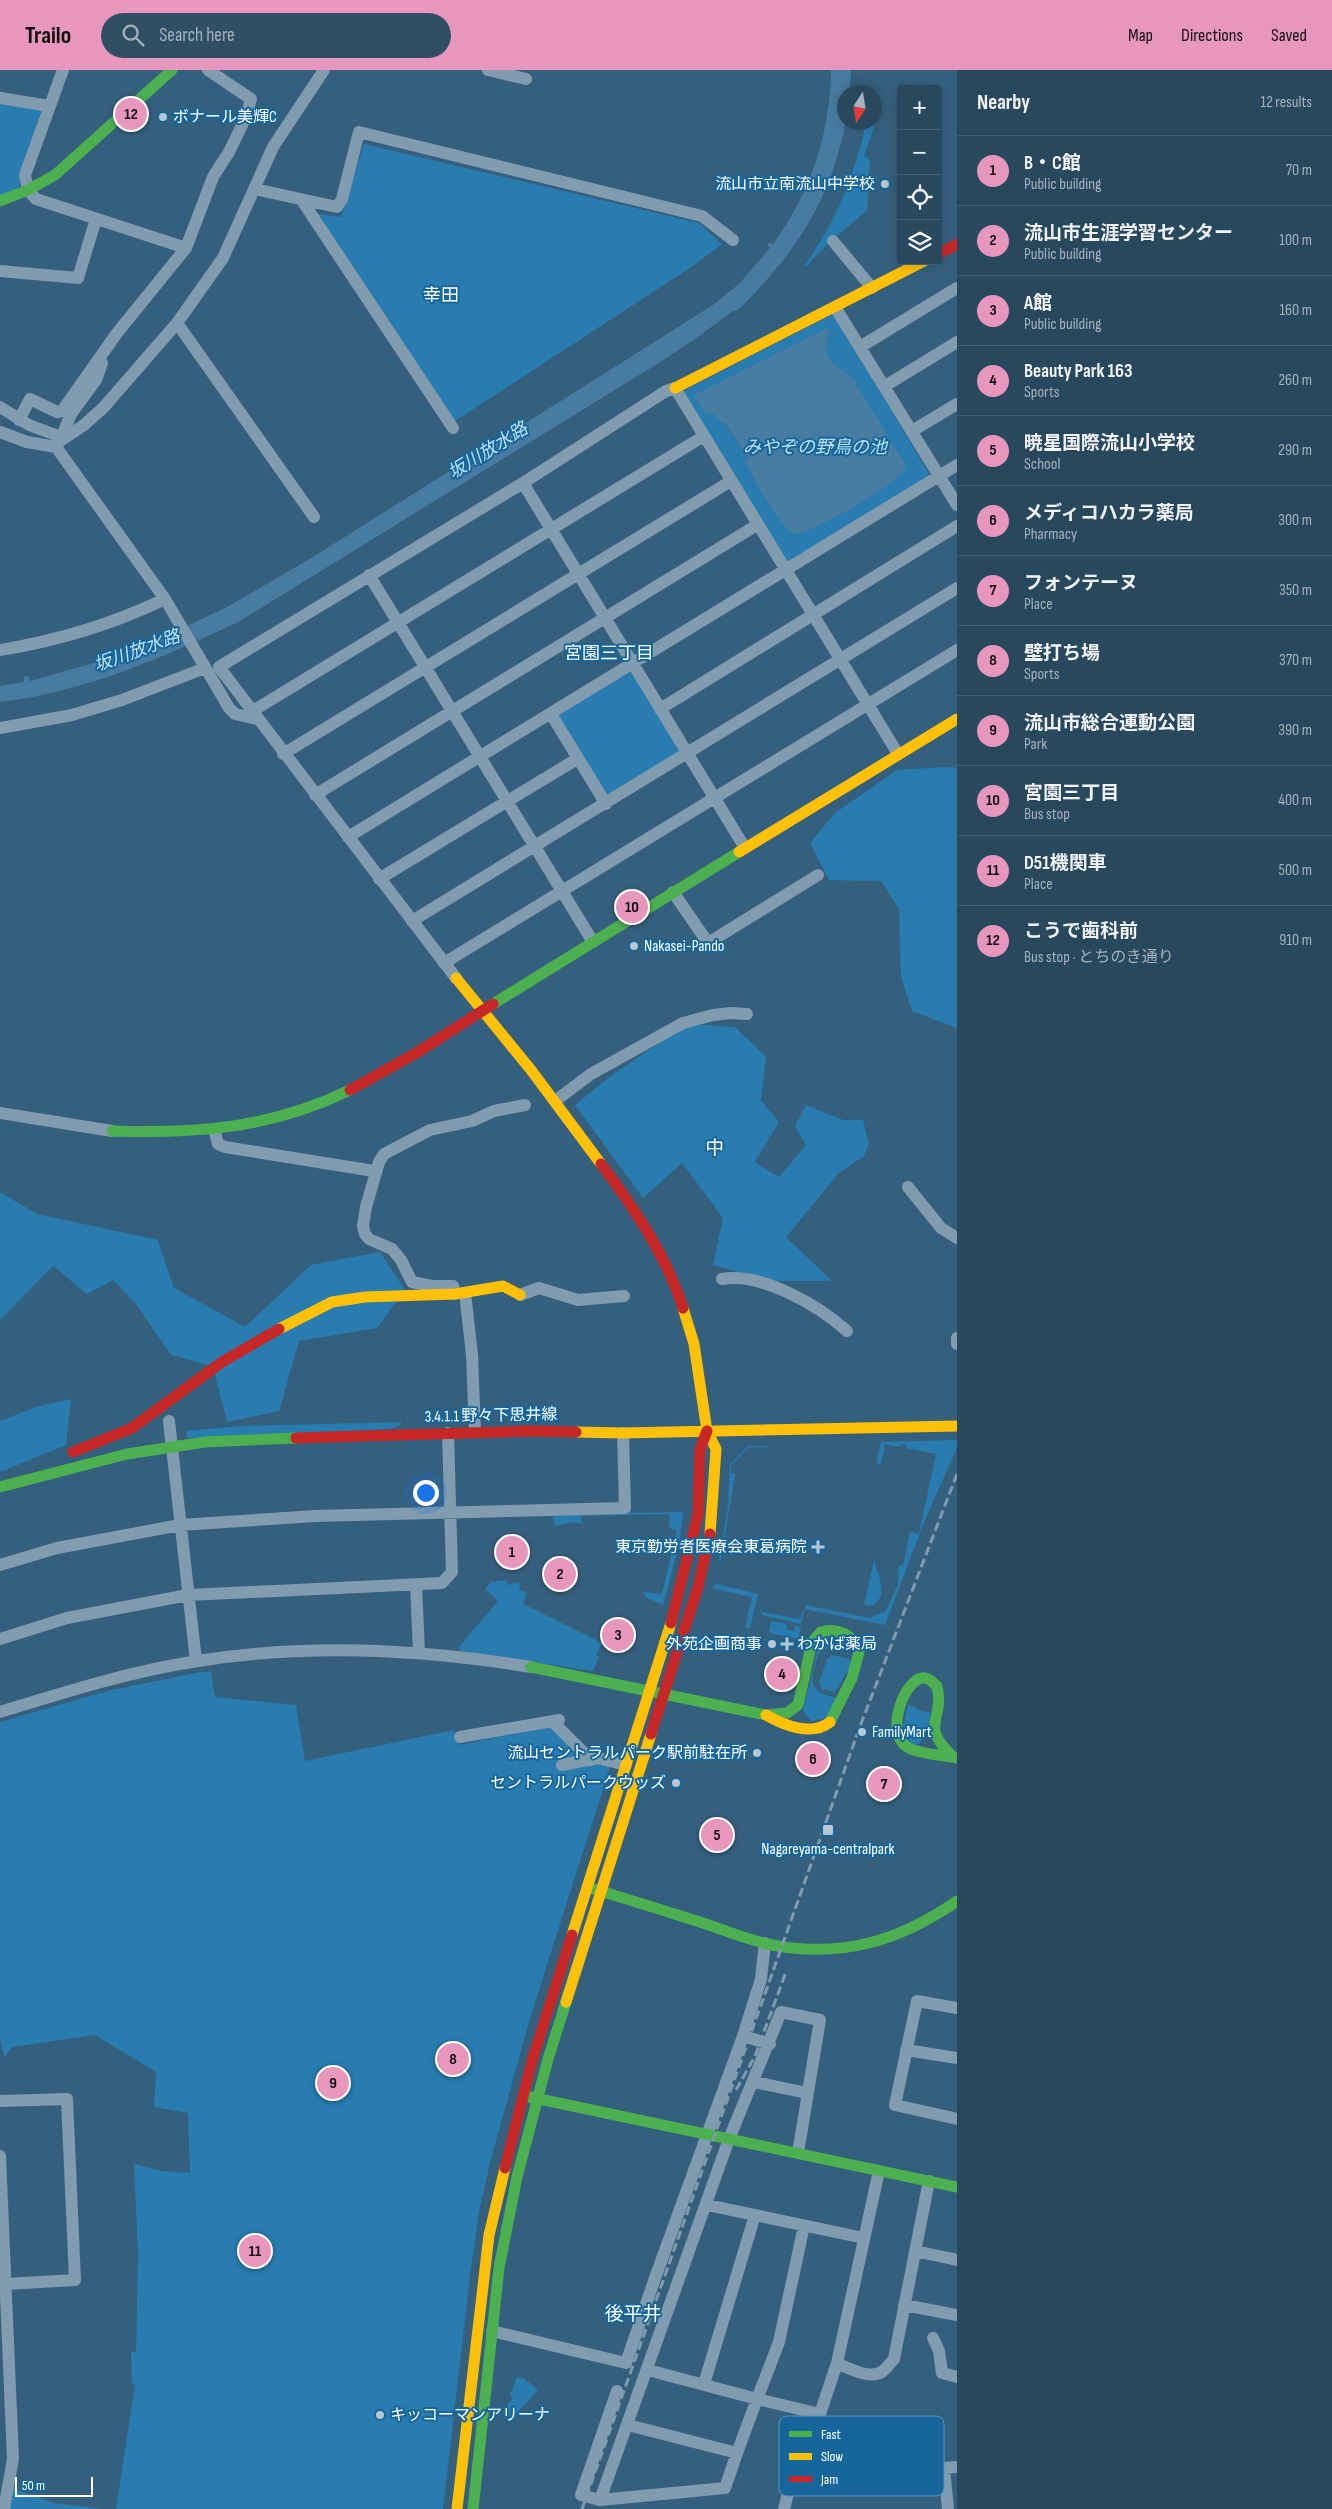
<!DOCTYPE html>
<meta charset="utf-8">
<style>
body{margin:0;font-family:"Sofia Sans Condensed","Noto Sans JP",sans-serif;background:#304f64;color:#f1f3f6}
.controls{position:absolute;right:15px;top:15px;display:grid;overflow:hidden;border-radius:5px;box-shadow:0 2px 12px #0003}
.controls button{width:45px;height:45px;display:grid;place-items:center;padding:0;border:0;border-bottom:1px solid #446073;background:#28485e;color:#f1f3f6;font:25px sans-serif}
.compass{position:absolute;left:837px;top:15px;width:45px;height:45px;border-radius:50%;background:#28485e;box-shadow:0 2px 12px #0003;rotate:192deg}
.scale{position:absolute;left:15px;bottom:12px;width:78px;box-sizing:border-box;padding-left:5px;border:2px solid #fff;border-top:0;font-size:14px;line-height:18px;white-space:nowrap;color:#fff;-webkit-text-stroke:4px #17669b;paint-order:stroke}
.you{position:absolute;left:425px;top:1422px;width:18px;height:18px;margin:-12px;border:4px solid #fff;border-radius:50%;background:#1a73e8;box-shadow:0 0 0 8px #1a73e833}
.badge{display:grid;place-items:center;width:32px;height:32px;border-radius:50%;background:#e797bd;color:#111;font-size:16px;font-weight:700}
.pin{position:absolute;translate:-50% -50%;border:2px solid #fff;box-shadow:0 1px 5px #0006}
.list{margin:0;padding:0;list-style:none}
h2{display:flex;justify-content:space-between;align-items:center;height:65px;margin:0;padding:0 20px;font-size:21px}
h2 small{font-size:16px;font-weight:400;color:#a5b2bc}
.list li{display:grid;grid-template-columns:32px 1fr auto;gap:15px;align-items:center;box-sizing:border-box;height:70px;padding:0 20px;border-top:1px solid #446073}
.list b{display:block;font-size:19px;white-space:nowrap}
.list p{margin:0;font-size:16px;white-space:nowrap;color:#a5b2bc}
.list em{font-size:16px;font-style:normal;color:#a5b2bc}
.icon{flex:none;width:28px;height:28px;fill:none;stroke:currentColor;stroke-width:2;stroke-linecap:round;stroke-linejoin:round}
.map{position:relative;flex:none;width:957px;height:2439px;overflow:hidden}
header{display:flex;align-items:center;gap:30px;box-sizing:border-box;height:70px;padding:0 25px;background:#e797bd;color:#111}
header strong{font-size:24px}
nav{display:flex;gap:28px;margin-inline-start:auto;font-size:18px}
.search{width:350px;height:45px;background:#304f64;display:flex;align-items:center;gap:12px;box-sizing:border-box;padding:0 18px;border-radius:28px;color:#a5b2bc;font-size:19px}
main{display:flex}
aside{flex:1;background:#28485e}
.map>svg:first-child{display:block}
</style>
<header>
<strong>Trailo</strong>
<div class="search"><svg class="icon" aria-label="search" viewBox="0 0 24 24"><circle cx="10" cy="10" r="6"/><path d="M15 15l6 6"/></svg>Search here</div>
<nav><a>Map</a><a>Directions</a><a>Saved</a></nav>
</header>
<main>
<div class="map">
<svg width="957" height="2439" viewBox="0 0 957 2439">
<rect width="100%" height="100%" fill="#35607d"/>
<!-- green -->
<path fill="#287caf" fill-rule="evenodd" d="M 871,22 L 878,22 L 875,54 L 864,86 L 870,89 L 867,140 C 846,159 824,175 806,197 L 804,196 C 836,152 855,105 866,53 L 874,52 L 874,22 Z
M 0,30 L 46,38 L 22,104 L 18,121 L 0,126 Z
M 364,74 L 699,153 L 722,174 L 690,198 L 455,351 L 318,144 L 341,147 Z
M 833,244 L 930,405 L 789,491 L 785,490 L 683,325 L 685,320 ZM 829,261 L 826,282 L 832,292 L 852,307 L 903,403 L 837,446 L 796,464 L 746,391 L 748,390 L 724,352 L 721,353 L 714,344 Z
M 629,602 L 633,603 L 680,678 L 679,684 L 610,726 L 605,725 L 559,649 L 560,644 Z
M 946,697 L 957,698 L 957,958 L 912,941 L 901,907 L 899,839 L 881,811 L 829,810 L 810,773 L 835,743 L 897,700 Z
M 687,954 L 735,957 L 766,987 L 761,1030 L 779,1052 L 755,1092 L 779,1107 L 806,1075 L 795,1056 L 806,1035 L 843,1050 L 863,1050 L 869,1074 L 864,1086 L 839,1103 L 786,1167 L 832,1211 L 772,1211 L 713,1195 L 723,1148 L 682,1093 L 643,1128 L 575,1035 L 608,1008 Z
M 0,1122 L 37,1144 L 158,1170 L 174,1218 L 245,1257 L 311,1195 L 380,1182 L 405,1220 L 377,1258 L 299,1271 L 279,1341 L 227,1352 L 213,1297 L 170,1284 L 136,1234 L 113,1210 L 87,1224 L 53,1196 L 0,1250 Z
M 71,1329 L 66,1375 L 0,1402 L 0,1351 L 36,1337 Z
M 401,1352 L 401,1355 L 390,1359 L 187,1368 L 186,1361 L 239,1356 Z
M 957,1370 L 957,1378 L 925,1450 L 885,1555 L 805,1539 L 801,1554 L 762,1545 L 760,1538 L 763,1542 L 798,1549 L 801,1547 L 806,1535 L 869,1548 L 886,1541 L 898,1514 L 899,1495 L 903,1496 L 910,1462 L 919,1464 L 936,1384 L 906,1378 L 906,1375 L 901,1374 L 900,1377 L 885,1374 L 881,1394 L 876,1393 L 881,1372 Z
M 748,1376 L 767,1376 L 767,1379 L 765,1377 L 749,1377 L 731,1396 L 731,1403 L 735,1404 L 721,1490 L 719,1490 L 728,1437 L 730,1395 Z
M 683,1442 L 679,1476 L 663,1535 L 645,1527 L 644,1522 L 662,1524 L 677,1460 L 669,1458 L 670,1444 L 581,1446 L 582,1454 L 572,1452 L 555,1456 L 552,1444 Z
M 874,1490 C 878,1505 890,1527 871,1536 L 864,1535 Z
M 506,1510 L 508,1515 L 519,1512 L 520,1520 L 527,1523 L 523,1534 L 602,1573 L 596,1585 L 599,1587 L 593,1601 L 461,1581 L 459,1577 L 498,1531 L 485,1519 L 491,1512 Z
M 716,1514 L 758,1524 L 750,1559 L 745,1558 L 752,1527 L 712,1518 Z
M 771,1551 L 787,1554 L 786,1560 L 794,1561 L 795,1556 L 801,1557 L 798,1569 L 769,1563 Z
M 830,1568 L 846,1574 L 849,1579 L 831,1576 L 819,1583 C 810,1611 806,1621 837,1628 L 826,1648 L 811,1651 L 803,1641 L 819,1575 Z
M 832,1585 L 849,1589 L 852,1593 L 835,1622 L 822,1619 L 819,1613 L 827,1589 Z
M 201,1602 L 211,1602 L 215,1627 L 296,1635 L 305,1691 L 454,1660 L 460,1675 L 550,1656 L 610,1697 L 530,1948 L 491,2089 L 480,2137 L 471,2198 L 443,2439 L 116,2439 L 135,2315 L 132,2314 L 131,2282 L 136,2282 L 138,2185 L 134,2094 L 161,2101 L 190,2103 L 188,2043 L 154,2037 L 156,2002 L 95,1965 L 12,1977 L 4,1988 L 0,1968 L 0,1652 L 107,1621 Z
M 908,1634 L 919,1640 L 931,1643 L 927,1662 L 918,1675 L 911,1674 L 903,1659 Z
M 517,2307 L 521,2309 L 522,2307 L 538,2320 L 510,2351 L 505,2347 L 507,2335 L 513,2328 L 510,2325 Z
M 12,2418 L 54,2433 L 103,2439 L 8,2439 Z"/>
<!-- water -->
<path fill="#477ca0" d="M 831,0 L 851,0 L 850,22 L 844,22 C 844,32 845,44 845,53 C 844,65 839,79 836,90 C 818,150 782,197 738,240 L 733,241 L 695,269 L 657,294 L 238,552 C 162,588 84,622 0,632 L 0,616 L 24,612 L 24,607 L 28,606 L 30,611 L 97,592 L 160,569 L 227,537 L 313,487 L 713,235 L 739,214 L 770,178 L 767,175 L 769,173 L 773,174 C 811,122 830,64 831,0 Z
M 827,258 L 829,261 L 826,282 L 832,292 L 852,307 L 905,394 C 905,397 906,398 904,401 C 896,415 813,462 796,464 C 779,459 754,408 745,391 L 748,389 L 724,352 L 721,353 L 714,344 L 706,344 L 694,325 Z"/>
<g fill="none" stroke-linecap="round" stroke-linejoin="round">
<!-- street -->
<path stroke="#809cae" stroke-width="12" d="M 63,0 L 25,105 L 28,120 L 36,129 L 186,178
M 488,0 L 526,9
M 0,28 L 49,36
M 255,119 L 337,137 L 342,129 L 359,62 L 702,146 L 733,170
M 301,129 L 453,358
M 833,171 L 872,218
M 0,201 L 78,208 L 96,149
M 835,237 L 957,435
M 177,253 L 314,447
M 860,277 L 957,218
M 885,316 L 957,272
M 0,337 L 29,355 L 61,367
M 19,350 L 30,329 L 57,342 L 62,341 L 117,263 L 186,178 L 213,107 L 229,82 L 246,47 L 251,29 L 208,0
M 912,361 L 957,334
M 0,362 L 27,372 L 56,377 L 60,371 L 84,355 L 104,337 L 177,253 L 223,188 L 273,77 L 324,0
M 60,371 L 71,344 L 96,310 L 102,293
M 56,377 L 165,529 L 229,638 L 235,644 L 257,649
M 523,413 L 745,778
M 369,505 L 593,872
M 0,580 C 56,571 113,554 165,529
M 660,639 L 957,456
M 251,642 L 704,366
M 551,644 L 606,734
M 0,658 L 72,645 L 122,630 L 205,598
M 283,684 L 731,411
M 315,725 L 757,455
M 348,767 L 957,395
M 379,809 L 577,689
M 673,822 L 708,873 L 818,805
M 412,851 L 957,518
M 444,893 L 957,580
M 456,908 L 219,597 L 523,413 L 666,321 L 675,318 L 898,684
M 555,1031 L 591,1004 L 683,953 L 713,945 L 731,943 L 747,944
M 0,1043 L 112,1061
M 214,1059 L 218,1074 L 225,1077 L 374,1101
M 908,1117 L 941,1158 L 957,1168
M 722,1209 C 761,1202 818,1235 847,1261
M 465,1223 L 472,1285 L 475,1362
M 455,1224 L 453,1216 L 432,1216 L 412,1212 L 401,1190 L 392,1179 L 369,1169 L 365,1164 L 363,1156 L 366,1137 L 379,1092 L 384,1084 L 430,1060 L 472,1051 L 494,1041 L 525,1035
M 520,1225 L 539,1218 L 578,1230 L 624,1226
M 957,1268 L 957,1274
M 169,1351 L 196,1591
M 0,1495 L 57,1478 L 180,1455 L 315,1446 L 625,1438 L 623,1363
M 416,1515 L 419,1582
M 0,1569 L 67,1548 L 188,1525 L 442,1513 L 452,1502 L 448,1363
M 0,1642 C 65,1622 131,1601 198,1591 C 309,1573 420,1579 531,1597
M 552,1651 L 591,1690
M 460,1667 L 559,1650
M 562,1695 L 598,1688 L 626,1695
M 957,1938 L 917,1931 L 895,2035 L 957,2049
M 743,1966 L 770,1974
M 906,1980 L 957,1988
M 754,2012 L 807,2023
M 0,2031 L 67,2029 L 75,2210 L 6,2214
M 0,2086 L 13,2389 L 4,2439
M 707,2135 L 864,2168
M 915,2181 L 957,2190
M 904,2235 L 957,2245
M 492,2261 L 626,2293 L 655,2208 L 743,1966 L 761,1909 L 765,1873
M 933,2268 L 939,2281 L 942,2303 L 957,2307
M 837,2293 C 849,2299 872,2310 883,2301 C 887,2298 891,2292 894,2289 L 929,2111
M 648,2300 L 757,2329 L 779,2272 L 804,2156
M 704,2314 L 755,2145
M 617,2321 L 581,2425 L 600,2430 L 725,2418 L 737,2383
M 628,2355 L 737,2383 L 757,2329 L 820,2344
M 850,2409 L 859,2392
M 790,2416 L 944,2398
M 600,2430 L 729,2069 L 781,1942 L 820,1950 L 798,2083
M 784,2439 L 791,2412 L 820,2344 L 837,2293 L 879,2101
M 948,2439 L 944,2398 L 957,2397"/>
<!-- fast -->
<path stroke="#4caf50" stroke-width="11" d="M 0,131 L 28,120 L 55,105 L 172,0
M 493,934 L 739,782
M 112,1061 C 197,1064 272,1058 350,1020
M 0,1417 L 127,1384 L 205,1372 L 296,1368
M 531,1597 L 766,1645 L 787,1643 L 798,1635 L 812,1572 L 821,1562 C 837,1557 855,1565 859,1582 L 852,1608 L 830,1652
M 953,1687 C 918,1653 945,1653 937,1616 C 934,1614 931,1610 928,1609 C 907,1599 880,1667 911,1679 C 925,1685 943,1685 957,1688
M 593,1819 C 631,1830 668,1842 706,1854 C 726,1861 746,1869 767,1874 C 839,1889 898,1872 957,1831
M 525,2026 L 957,2117
M 473,2439 L 499,2198 L 517,2107 L 548,1989 L 566,1932"/>
<!-- slow -->
<path stroke="#ffc107" stroke-width="11" d="M 675,318 L 924,191
M 739,782 L 957,649
M 456,908 L 531,1000 L 601,1094
M 683,1238 L 694,1274 L 707,1361 L 716,1379 L 710,1464
M 279,1259 L 332,1232 L 365,1227 L 455,1224 L 503,1216 L 520,1225
M 576,1362 L 623,1363 L 957,1356
M 766,1645 C 783,1655 812,1667 830,1652
M 572,1865 L 671,1553
M 566,1932 L 651,1664
M 457,2439 L 489,2165 L 505,2098"/>
<!-- jam -->
<path stroke="#c62828" stroke-width="11" d="M 938,184 L 957,174
M 350,1020 L 418,982 L 493,934
M 601,1094 C 634,1138 666,1185 683,1238
M 296,1368 L 532,1361 L 576,1362
M 73,1382 L 132,1358 L 222,1292 L 279,1259
M 671,1553 L 698,1445 L 700,1379 L 707,1361
M 651,1664 L 698,1517 L 710,1464
M 505,2098 L 532,1991 L 572,1865"/>
<!-- rail -->
<path stroke="#7f9bad" stroke-width="3" stroke-dasharray="9 4" stroke-linecap="butt" d="M 736,2020 L 755,1986 L 786,1902
M 582,2439 L 859,1659 L 957,1404"/>
</g>
<!-- markers -->
<g fill="#b8c7d2" stroke="#17669b" stroke-width="2">
<circle cx="163" cy="47" r="5"/>
<circle cx="885" cy="114" r="5"/>
<circle cx="634" cy="876" r="5"/>
<path d="M815.5 1469.5h5v5h5v5h-5v5h-5v-5h-5v-5h5z"/>
<circle cx="772" cy="1574" r="5"/>
<path d="M784.5 1566.5h5v5h5v5h-5v5h-5v-5h-5v-5h5z"/>
<circle cx="862" cy="1662" r="5"/>
<circle cx="757" cy="1683" r="5"/>
<circle cx="676" cy="1713" r="5"/>
<rect x="822" y="1754" width="12" height="12" rx="2.5"/>
<circle cx="380" cy="2345" r="5"/>
</g>
<g text-anchor="middle" dominant-baseline="central" stroke-width="4" stroke-linejoin="round" paint-order="stroke">
<!-- poi labels -->
<g font-size="16" fill="#fff" stroke="#17669b" text-anchor="start">
<text x="173" y="47">ボナール美輝C</text>
<text x="875" y="114" text-anchor="end">流山市立南流山中学校</text>
<text x="644" y="876">Nakasei-Pando</text>
<text x="807" y="1477" text-anchor="end">東京勤労者医療会東葛病院</text>
<text x="762" y="1574" text-anchor="end">外苑企画商事</text>
<text x="797" y="1574">わかば薬局</text>
<text x="872" y="1662">FamilyMart</text>
<text x="747" y="1683" text-anchor="end">流山セントラルパーク駅前駐在所</text>
<text x="666" y="1713" text-anchor="end">セントラルパークウッズ</text>
<text x="828" y="1779" text-anchor="middle">Nagareyama-centralpark</text>
<text x="390" y="2345">キッコーマンアリーナ</text>
</g>
<!-- street labels -->
<g font-size="16" fill="#fff" stroke="#17669b">
<text transform="translate(491 1346) rotate(-1)">3.4.1.1 野々下思井線</text>
</g>
<!-- neighbourhood labels -->
<g font-size="18" fill="#fff" stroke="#17669b">
<text x="441" y="225">幸田</text>
<text x="609" y="583">宮園三丁目</text>
</g>
<!-- water labels -->
<g font-size="18" font-style="italic" fill="#bce2f9" stroke="#17669b">
<text x="815" y="377">みやぞの野鳥の池</text>
<text transform="translate(488 381) rotate(-32)">坂川放水路</text>
<text transform="translate(137 581) rotate(-20)">坂川放水路</text>
</g>
<!-- quarter labels -->
<g font-size="19" fill="#fff" stroke="#17669b">
<text x="715" y="1078">中</text>
<text x="633" y="2244">後平井</text>
</g>
</g>
<!-- legend -->
<rect x="779" y="2346" width="165" height="80" rx="8" fill="#17669b" stroke="#5d94b9" stroke-width="1"/>
<rect x="789" y="2361" width="23" height="6" fill="#4caf50"/>
<rect x="789" y="2383" width="23" height="7" fill="#ffc107"/>
<rect x="789" y="2406" width="23" height="6" fill="#c62828"/>
<g font-size="14" fill="#fff">
<text x="821" y="2369">Fast</text>
<text x="821" y="2391">Slow</text>
<text x="821" y="2414">Jam</text>
</g>
</svg>
<div class="controls">
<button>+</button>
<button>−</button>
<button><svg class="icon" aria-label="locate" viewBox="0 0 24 24"><circle cx="12" cy="12" r="6"/><path d="M12 2v4M12 18v4M2 12h4M18 12h4"/></svg></button>
<button><svg class="icon" aria-label="layers" viewBox="0 0 24 24"><path d="M12 4l9 5-9 5-9-5zM3 14l9 5 9-5"/></svg></button>
</div>
<svg class="compass" viewBox="-18 -18 36 36"><path d="M0-13l5 13h-10z" fill="#e53935"/><path d="M0 13l5-13h-10z" fill="#a5b2bc"/></svg>
<div class="scale">50 m</div>
<div class="you"></div>
<div class="pin badge" style="left:512px;top:1482px">1</div>
<div class="pin badge" style="left:560px;top:1504px">2</div>
<div class="pin badge" style="left:618px;top:1565px">3</div>
<div class="pin badge" style="left:782px;top:1604px">4</div>
<div class="pin badge" style="left:717px;top:1765px">5</div>
<div class="pin badge" style="left:813px;top:1689px">6</div>
<div class="pin badge" style="left:884px;top:1714px">7</div>
<div class="pin badge" style="left:453px;top:1989px">8</div>
<div class="pin badge" style="left:333px;top:2013px">9</div>
<div class="pin badge" style="left:632px;top:837px">10</div>
<div class="pin badge" style="left:255px;top:2181px">11</div>
<div class="pin badge" style="left:131px;top:44px">12</div>
</div>
<aside>
<h2>Nearby<small>12 results</small></h2>
<ul class="list">
<li><span class="badge">1</span><div><b>B・C館</b><p>Public building</p></div><em>70 m</em></li>
<li><span class="badge">2</span><div><b>流山市生涯学習センター</b><p>Public building</p></div><em>100 m</em></li>
<li><span class="badge">3</span><div><b>A館</b><p>Public building</p></div><em>160 m</em></li>
<li><span class="badge">4</span><div><b>Beauty Park 163</b><p>Sports</p></div><em>260 m</em></li>
<li><span class="badge">5</span><div><b>暁星国際流山小学校</b><p>School</p></div><em>290 m</em></li>
<li><span class="badge">6</span><div><b>メディコハカラ薬局</b><p>Pharmacy</p></div><em>300 m</em></li>
<li><span class="badge">7</span><div><b>フォンテーヌ</b><p>Place</p></div><em>350 m</em></li>
<li><span class="badge">8</span><div><b>壁打ち場</b><p>Sports</p></div><em>370 m</em></li>
<li><span class="badge">9</span><div><b>流山市総合運動公園</b><p>Park</p></div><em>390 m</em></li>
<li><span class="badge">10</span><div><b>宮園三丁目</b><p>Bus stop</p></div><em>400 m</em></li>
<li><span class="badge">11</span><div><b>D51機関車</b><p>Place</p></div><em>500 m</em></li>
<li><span class="badge">12</span><div><b>こうで歯科前</b><p>Bus stop · とちのき通り</p></div><em>910 m</em></li>
</ul>
</aside>
</main>
